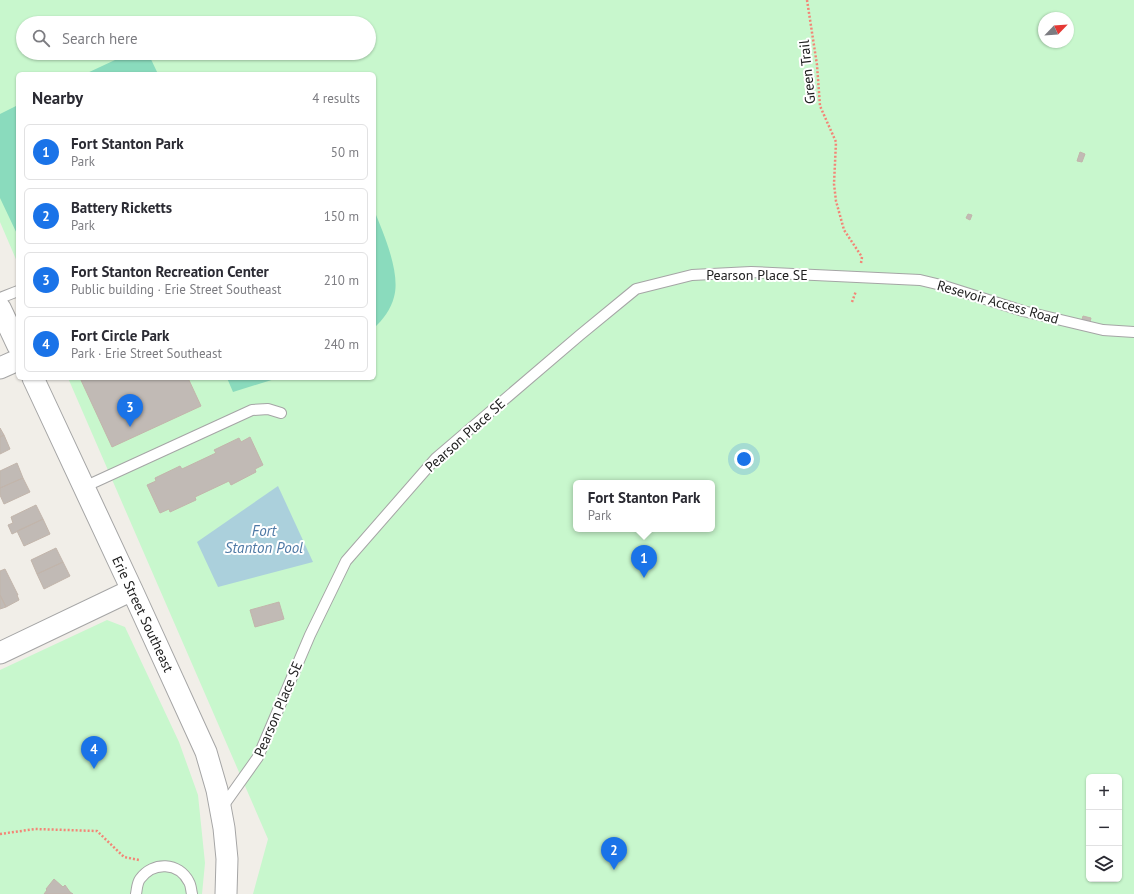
<!DOCTYPE html>
<meta charset="utf-8">
<style>
body{margin:0;font-family:"PT Sans",sans-serif;background:#f7f7f7;color:#2b2b33}
.controls{position:absolute;right:12px;bottom:12px;display:grid;overflow:hidden;border-radius:6px;box-shadow:0 1px 3px #0004}
.controls button{width:36px;height:36px;display:grid;place-items:center;padding:0;border:0;border-bottom:1px solid #e1e1e2;background:#fff;color:#2b2b33;font:20px sans-serif}
.compass{position:absolute;left:1038px;top:12px;width:36px;height:36px;border-radius:50%;background:#fff;box-shadow:0 1px 3px #0004;rotate:65deg}
.you{position:absolute;left:744px;top:459px;width:14px;height:14px;margin:-10px;border:3px solid #fff;border-radius:50%;background:#1a73e8;box-shadow:0 0 0 6px #1a73e833}
.badge{display:grid;place-items:center;width:26px;height:26px;border-radius:50%;background:#1a73e8;color:#fff;font-size:13px;font-weight:700}
.pin{position:absolute;translate:-50% -33px;filter:drop-shadow(0 1px 2px #0008)}
.pin::after{content:'';position:absolute;top:21px;width:14px;height:12px;background:inherit;clip-path:polygon(0 0,100% 0,50% 100%)}
.popup{position:absolute;left:573px;top:480px;width:142px;height:52px;box-sizing:border-box;display:grid;place-content:center;border-radius:6px;background:#fff;filter:drop-shadow(0 1px 3px #0005);font-size:13px;white-space:nowrap;color:#7c7c81}
.popup b{font-size:15px;color:#2b2b33}
.popup::after{content:'';position:absolute;left:50%;top:100%;margin-left:-8px;border:8px solid transparent;border-top-color:#fff}
.list{margin:0;padding:0;list-style:none}
h2{display:flex;justify-content:space-between;align-items:center;height:52px;margin:0;padding:0 16px;font-size:17px}
h2 small{font-size:13px;font-weight:400;color:#7c7c81}
.list li{display:grid;grid-template-columns:26px 1fr auto;gap:12px;align-items:center;box-sizing:border-box;height:56px;margin:0 8px 8px;padding:0 8px;border:1px solid #e1e1e2;border-radius:6px}
.list b{display:block;font-size:15px;white-space:nowrap}
.list p{margin:0;font-size:13px;white-space:nowrap;color:#7c7c81}
.list em{font-size:13px;font-style:normal;color:#7c7c81}
.icon{flex:none;width:22px;height:22px;fill:none;stroke:currentColor;stroke-width:2;stroke-linecap:round;stroke-linejoin:round}
.map{position:relative;flex:none;width:1134px;height:894px;overflow:hidden}
.search{position:absolute;background:#fff;box-shadow:0 1px 3px #0004;left:16px;top:16px;width:360px;height:44px;display:flex;align-items:center;gap:10px;box-sizing:border-box;padding:0 14px;border-radius:22px;color:#7c7c81;font-size:15px}
.panel{position:absolute;background:#fff;box-shadow:0 1px 3px #0004;left:16px;top:72px;width:360px;height:308px;border-radius:6px}
.map>svg:first-child{display:block}
</style>
<div class="map">
<svg width="1134" height="894" viewBox="0 0 1134 894">
<rect width="100%" height="100%" fill="#f1eee8"/>
<!-- park -->
<path fill="#c8f7cd" fill-rule="evenodd" d="M 0,0 L 1134,0 L 1134,894 L 253,894 L 268,839 L 68,378 L 374,378 L 374,74 L 18,74 L 18,264 L 0,222 ZM 1044,18 L 1068,18 L 1068,42 L 1044,42 ZM 23,23 L 369,23 L 369,53 L 23,53 ZM 576,483 L 712,483 L 712,529 L 576,529 ZM 1089,777 L 1119,777 L 1119,879 L 1089,879 Z
M 107,620 L 125,627 L 179,742 L 198,795 L 205,863 L 202,894 L 0,894 L 0,670 Z"/>
<!-- pitch -->
<path fill="#8adbbd" d="M 130,53 L 148,53 L 158,74 L 85,74 Z
M 18,105 L 18,236 L 0,198 L 0,114 Z
M 374,210 C 383,232 401,273 394,297 C 391,309 383,320 374,328 Z
M 227,378 L 278,378 L 233,392 Z"/>
<!-- water -->
<path fill="#abd0dc" d="M 278,486 L 313,562 L 218,587 L 197,542 Z"/>
<!-- building -->
<path fill="#c1bab5" stroke="#c2b5ab" d="M 1080,152 L 1085,154 L 1082,162 L 1077,161 Z
M 968,214 L 972,215 L 970,220 L 966,218 Z
M 1083,316 L 1091,318 L 1089,326 L 1081,323 Z
M 80,378 L 188,378 L 201,406 L 112,447 Z
M 0,428 L 4,435 L 0,437 Z
M 4,435 L 10,449 L 0,454 L 0,437 Z
M 250,437 L 263,465 L 255,469 L 256,472 L 231,485 L 229,481 L 195,497 L 196,500 L 170,512 L 169,509 L 160,513 L 147,485 L 156,481 L 155,478 L 180,466 L 182,469 L 216,453 L 214,450 L 239,438 L 241,442 Z
M 17,463 L 23,478 L 0,488 L 0,471 Z
M 23,478 L 30,492 L 4,504 L 0,495 L 0,488 Z
M 36,505 L 43,519 L 12,534 L 8,525 L 13,523 L 11,517 Z
M 43,519 L 50,534 L 24,546 L 17,531 Z
M 56,548 L 63,562 L 37,574 L 31,560 Z
M 63,562 L 70,576 L 44,589 L 37,574 Z
M 5,569 L 18,595 L 17,595 L 19,600 L 6,607 L 0,595 L 0,571 Z
M 0,595 L 6,607 L 0,609 Z
M 279,602 L 284,619 L 255,627 L 250,610 Z
M 54,879 L 63,887 L 65,885 L 70,892 L 73,894 L 44,894 L 47,890 L 46,889 Z"/>
<g fill="none" stroke-linecap="round" stroke-linejoin="round">
<!-- service casing -->
<g stroke="#a5a5a5" stroke-width="12">
<path id="service" d="M 0,298 L 18,291
M 84,487 L 252,410 L 268,409 L 281,413
M 221,809 L 258,757 L 310,635 L 346,561 L 436,458 L 580,335 L 636,289 L 692,275 L 751,272 L 920,280 L 941,285 L 1023,311 L 1103,330 L 1134,332
M 136,894 C 137,889 137,883 140,879 C 153,861 179,862 189,882 C 191,885 191,890 192,894"/>
</g>
<!-- minor casing -->
<g stroke="#a5a5a5" stroke-width="23">
<path id="minor" d="M 0,308 L 18,346
M 0,368 L 18,360
M 33,378 L 132,590 L 206,752 L 217,790 L 224,828 L 227,859 L 226,894
M 0,653 L 132,590"/>
</g>
<!-- path -->
<path stroke="#f38576" stroke-width="2.5" stroke-dasharray="2 2" stroke-linecap="butt" d="M 807,0 L 817,65 L 820,106 L 836,142 L 834,184 L 836,201 L 844,230 L 862,257 L 861,263
M 852,302 L 856,291
M 0,834 L 35,829 L 97,831 L 124,857 L 139,860"/>
<!-- service -->
<use href="#service" stroke="#fff" stroke-width="10"/>
<!-- minor -->
<use href="#minor" stroke="#fff" stroke-width="21"/>
</g>
<g text-anchor="middle" dominant-baseline="central" stroke-width="4" stroke-linejoin="round" paint-order="stroke">
<!-- street labels -->
<g font-size="14" fill="#212121" stroke="#fff">
<text transform="translate(807 72) rotate(-96)">Green Trail</text>
<text x="757" y="275">Pearson Place SE</text>
<text transform="translate(998 302) rotate(16)">Resevoir Access Road</text>
<text transform="translate(465 435) rotate(-42)">Pearson Place SE</text>
<text transform="translate(143 614) rotate(65)">Erie Street Southeast</text>
<text transform="translate(278 709) rotate(-67)">Pearson Place SE</text>
</g>
<!-- water labels -->
<g font-size="15" font-style="italic" fill="#4e79a5" stroke="#fff">
<text x="264" y="530">Fort<tspan x="264" dy="17">Stanton Pool</tspan></text>
</g>
</g>
</svg>
<div class="controls">
<button>+</button>
<button>−</button>
<button><svg class="icon" aria-label="layers" viewBox="0 0 24 24"><path d="M12 4l9 5-9 5-9-5zM3 14l9 5 9-5"/></svg></button>
</div>
<svg class="compass" viewBox="-18 -18 36 36"><path d="M0-13l5 13h-10z" fill="#e53935"/><path d="M0 13l5-13h-10z" fill="#7c7c81"/></svg>
<div class="you"></div>
<div class="pin badge" style="left:644px;top:578px">1</div>
<div class="popup"><b>Fort Stanton Park</b>Park</div>
<div class="pin badge" style="left:614px;top:870px">2</div>
<div class="pin badge" style="left:130px;top:427px">3</div>
<div class="pin badge" style="left:94px;top:769px">4</div>
<div class="search"><svg class="icon" aria-label="search" viewBox="0 0 24 24"><circle cx="10" cy="10" r="6"/><path d="M15 15l6 6"/></svg>Search here</div>
<section class="panel">
<h2>Nearby<small>4 results</small></h2>
<ul class="list">
<li><span class="badge">1</span><div><b>Fort Stanton Park</b><p>Park</p></div><em>50 m</em></li>
<li><span class="badge">2</span><div><b>Battery Ricketts</b><p>Park</p></div><em>150 m</em></li>
<li><span class="badge">3</span><div><b>Fort Stanton Recreation Center</b><p>Public building · Erie Street Southeast</p></div><em>210 m</em></li>
<li><span class="badge">4</span><div><b>Fort Circle Park</b><p>Park · Erie Street Southeast</p></div><em>240 m</em></li>
</ul>
</section>
</div>
